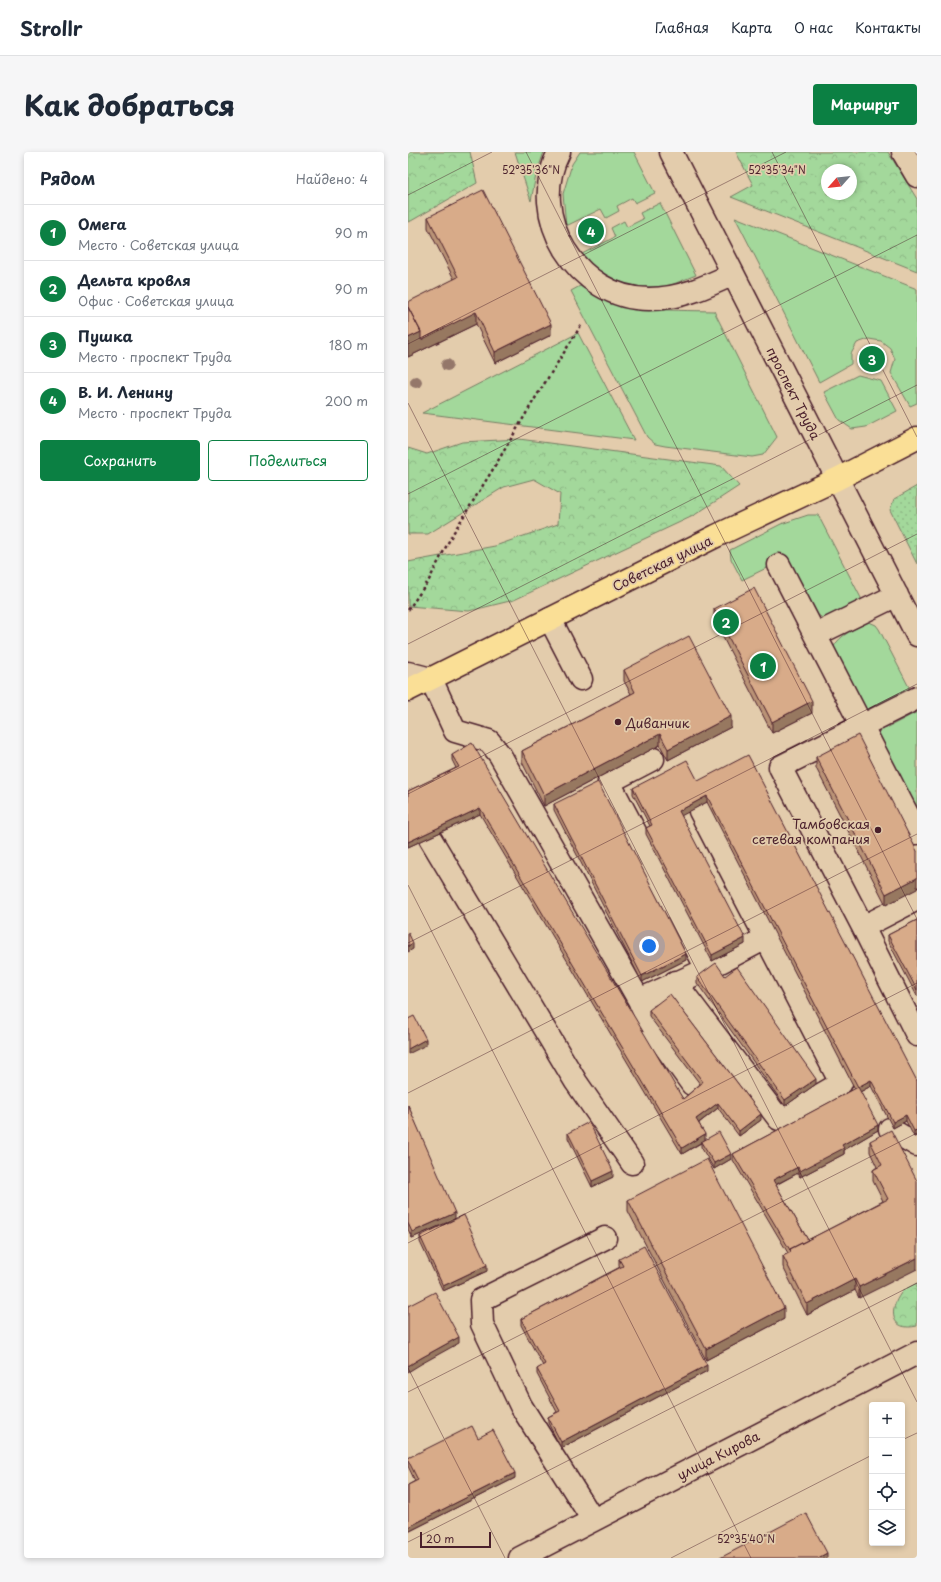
<!DOCTYPE html>
<html lang="ru">
<meta charset="utf-8">
<style>
body{margin:0;font-family:"Playpen Sans",sans-serif;background:#f6f6f7;color:#1f2937}
.controls{position:absolute;right:12px;bottom:12px;display:grid;overflow:hidden;border-radius:4px;box-shadow:0 2px 6px #0003}
.controls button{width:36px;height:36px;display:grid;place-items:center;padding:0;border:0;border-bottom:1px solid #e0e1e3;background:#fff;color:#1f2937;font:20px sans-serif}
.compass{position:absolute;left:413px;top:12px;width:36px;height:36px;border-radius:50%;background:#fff;box-shadow:0 2px 6px #0003;rotate:243deg}
.scale{position:absolute;left:12px;bottom:10px;width:71px;box-sizing:border-box;padding-left:4px;border:2px solid #4a1f2b;border-top:0;font-size:11px;line-height:14px;white-space:nowrap;color:#4a1f2b;-webkit-text-stroke:3px #e3ccac;paint-order:stroke}
.you{position:absolute;left:241px;top:794px;width:14px;height:14px;margin:-10px;border:3px solid #fff;border-radius:50%;background:#1a73e8;box-shadow:0 0 0 6px #1a73e833}
.badge{display:grid;place-items:center;width:26px;height:26px;border-radius:50%;background:#0b8043;color:#fff;font-size:13px;font-weight:700}
.pin{position:absolute;translate:-50% -50%;border:2px solid #fff;box-shadow:0 1px 4px #0006}
.list{margin:0;padding:0;list-style:none}
h2{display:flex;justify-content:space-between;align-items:center;height:52px;margin:0;padding:0 16px;font-size:17px}
h2 small{font-size:13px;font-weight:400;color:#747a83}
.list li{display:grid;grid-template-columns:26px 1fr auto;gap:12px;align-items:center;box-sizing:border-box;height:56px;padding:0 16px;border-top:1px solid #e0e1e3}
.list b{display:block;font-size:15px;white-space:nowrap}
.list p{margin:0;font-size:13px;white-space:nowrap;color:#747a83}
.list em{font-size:13px;font-style:normal;color:#747a83}
.actions{display:flex;gap:8px;padding:12px 16px}
.actions a{flex:1;padding:9px 0;border:1px solid #0b8043;border-radius:4px;text-align:center;font-size:14px;color:#0b8043}
.actions .main{background:#0b8043;color:#fff}
.icon{flex:none;width:22px;height:22px;fill:none;stroke:currentColor;stroke-width:2;stroke-linecap:round;stroke-linejoin:round}
.map{position:relative;flex:none;width:509px;height:1406px;overflow:hidden;border-radius:4px}
header{display:flex;align-items:center;gap:24px;box-sizing:border-box;height:56px;padding:0 20px;background:#fff;border-bottom:1px solid #e0e1e3}
header strong{font-size:19px}
nav{display:flex;gap:22px;margin-inline-start:auto;font-size:14px}
.intro{display:flex;align-items:center;justify-content:space-between;box-sizing:border-box;height:96px;padding:0 24px}
h1{margin:0;font-size:28px}
.button{padding:10px 18px;border-radius:4px;background:#0b8043;color:#fff;font-size:14px;font-weight:700}
main{display:flex;gap:24px;padding:0 24px}
aside{flex:1;background:#fff;border-radius:4px;box-shadow:0 2px 6px #0003}
.map>svg:first-child{display:block}
</style>
<header>
<strong>Strollr</strong>
<nav><a>Главная</a><a>Карта</a><a>О нас</a><a>Контакты</a></nav>
</header>
<div class="intro"><h1>Как добраться</h1><a class="button">Маршрут</a></div>
<main>
<aside>
<h2>Рядом<small>Найдено: 4</small></h2>
<ul class="list">
<li><span class="badge">1</span><div><b>Омега</b><p>Место · Советская улица</p></div><em>90 m</em></li>
<li><span class="badge">2</span><div><b>Дельта кровля</b><p>Офис · Советская улица</p></div><em>90 m</em></li>
<li><span class="badge">3</span><div><b>Пушка</b><p>Место · проспект Труда</p></div><em>180 m</em></li>
<li><span class="badge">4</span><div><b>В. И. Ленину</b><p>Место · проспект Труда</p></div><em>200 m</em></li>
</ul>
<div class="actions"><a class="main">Сохранить</a><a>Поделиться</a></div>
</aside>
<div class="map">
<svg width="509" height="1406" viewBox="0 0 509 1406">
<defs>
<pattern id="forest-crowns" width="20" height="18" patternUnits="userSpaceOnUse"><rect width="20" height="18" fill="#a3d89b"/><path d="M2 6a3 3 0 1 1 6 0M12 15a3 3 0 1 1 6 0" fill="none" stroke="#8eb986"/></pattern>
<pattern id="park-dots" width="8" height="8" patternUnits="userSpaceOnUse"><rect width="8" height="8" fill="#a3d89b"/><path d="M2 2h.1M6 6h.1" fill="none" stroke="#8eb986" stroke-width="1.8" stroke-linecap="round"/></pattern>
</defs>
<rect width="100%" height="100%" fill="#e3ccac"/>
<filter id="ink" filterUnits="userSpaceOnUse"><feTurbulence type="fractalNoise" baseFrequency=".025" numOctaves="2"/><feDisplacementMap in="SourceGraphic" scale="8" xChannelSelector="R" yChannelSelector="G"/><feConvolveMatrix kernelMatrix="1 2 1 2 8 2 1 2 1" color-interpolation-filters="sRGB"/></filter>
<g filter="url(#ink)">
<!-- grass -->
<path fill="#a3d89b" stroke="#767c63" d="M 107,0 L 136,0 L 128,23 L 123,49 Z
M 172,0 L 226,0 L 247,41 L 227,51 L 224,46 L 209,54 L 211,59 L 198,66 L 193,57 L 158,74 L 155,42 L 164,12 Z
M 252,51 L 288,123 L 258,135 L 226,135 L 197,124 L 172,103 L 207,85 L 203,76 L 216,69 L 219,75 L 235,67 L 232,61 Z
M 327,65 L 509,137 L 509,251 L 502,254 L 483,221 L 487,207 L 482,196 L 473,189 L 461,187 L 449,191 L 443,202 L 443,212 L 411,230 Z
M 172,134 C 216,160 257,158 306,159 L 369,285 L 355,303 L 344,305 L 257,294 L 247,292 L 239,285 L 163,139 Z
M 170,181 L 226,288 L 14,261 Z
M 450,223 L 473,229 L 489,259 L 458,275 L 444,277 L 431,268 L 416,240 Z
M 400,363 L 410,363 L 453,446 L 452,451 L 416,467 L 407,461 L 379,406 L 334,428 L 323,407 L 322,398 L 373,372 Z
M 461,470 L 468,473 L 471,477 L 504,541 L 459,563 L 425,496 C 432,482 447,477 461,470 Z
M 509,560 L 509,660 L 469,581 Z"/>
<!-- forest -->
<path fill="url(#forest-crowns)" stroke="#767c63" fill-rule="evenodd" d="M 0,0 L 62,0 L 69,31 L 3,69 L 0,70 Z
M 328,0 L 480,0 L 509,47 L 509,119 L 323,45 L 345,33 ZM 419,18 L 443,18 L 443,42 L 419,42 Z
M 111,287 L 313,314 L 331,334 L 285,364 L 106,448 L 61,459 L 0,454 L 0,410 L 87,394 L 150,372 L 152,342 L 126,327 L 96,335 L 20,382 L 0,382 L 0,296 L 19,302 L 54,290 Z
M 509,1131 L 509,1174 C 483,1180 480,1159 493,1141 C 496,1137 504,1134 509,1131 Z"/>
<!-- park -->
<path fill="url(#park-dots)" stroke="#767c63" d="M 509,334 L 509,412 L 482,358 L 486,347 Z"/>
<g fill="none" stroke-linecap="round" stroke-linejoin="round">
<!-- minor casing -->
<g stroke="#4a1f2b" stroke-width="25">
<path id="minor" d="M 151,0 C 118,64 169,147 241,147 C 271,147 298,135 325,122
M 263,0 L 509,483
M 495,0 L 509,24
M 371,413 L 509,681
M 142,467 L 173,527
M 407,483 L 489,443
M 0,521 L 23,527 L 47,579 L 81,589 L 92,603 L 231,848 L 299,817 L 358,786 L 292,659
M 509,546 L 372,615 L 455,775 L 509,883
M 245,607 L 201,630 L 299,817
M 22,686 L 168,930 L 224,1011
M 455,775 L 509,747
M 267,830 L 371,967 L 433,931 L 358,786
M 231,848 L 241,872 L 284,932
M 482,977 L 509,993
M 185,1368 L 113,1254 L 74,1172 L 73,1148 L 197,1086
M 112,1406 L 509,1201"/>
</g>
<!-- major casing -->
<g stroke="#4a1f2b" stroke-width="25">
<path id="major" d="M 0,538 L 308,384 L 429,327 L 509,286"/>
</g>
<!-- path -->
<path stroke="#4a1f2b" stroke-width="2.5" stroke-dasharray="3 3" stroke-linecap="butt" d="M 0,458 L 21,428 L 44,383 L 87,314 L 126,248 L 174,172"/>
<!-- minor -->
<use href="#minor" stroke="#e3ccac" stroke-width="22"/>
<!-- major -->
<use href="#major" stroke="#fadf96" stroke-width="22"/>
</g>
<!-- trees -->
<g fill="#94776b">
<circle cx="39" cy="213" r="6"/>
<circle cx="8" cy="230" r="6"/>
</g>
<!-- wall -->
<path fill="#ba9376" stroke="#4a1f2b" d="M 20,65 L 143,183 L 87,211 L 68,172 L 0,205 L 46,127 L 20,76 Z
M 306,457 L 404,561 L 364,581 L 306,468 Z
M 216,518 L 323,575 L 260,608 L 252,593 L 136,654 L 114,610 L 114,599 L 223,542 L 216,529 Z
M 44,603 L 275,947 L 292,932 L 241,864 L 241,858 L 353,968 L 331,984 L 310,956 L 291,971 L 297,987 L 323,1007 L 306,1017 L 293,995 L 293,991 L 274,1002 L 72,662 L 0,695 L 0,639 L 48,616 L 44,608 Z
M 408,605 L 509,699 L 478,753 L 408,616 Z
M 290,629 L 509,929 L 509,984 L 506,985 L 498,969 L 485,976 L 463,934 L 452,940 L 470,978 L 436,998 L 436,1002 L 392,1025 L 390,1021 L 368,1033 L 400,1088 L 475,1049 L 465,1029 L 465,1018 L 469,1015 L 462,1000 L 462,989 L 509,1029 L 451,1146 L 447,1138 L 399,1163 L 375,1115 L 375,1104 L 380,1101 L 325,1008 L 325,1002 L 447,937 L 299,650 L 273,663 L 337,792 L 304,809 L 238,682 L 238,676 L 242,674 L 225,642 L 225,636 Z
M 146,652 L 278,808 L 234,830 L 146,658 Z
M 509,768 L 509,844 L 480,789 L 480,783 Z
M 317,824 L 408,932 L 377,954 L 289,831 L 289,825 Z
M 0,953 L 47,1067 L 4,1086 L 0,1077 Z
M 160,981 L 205,1025 L 184,1035 L 160,986 Z
M 220,1048 L 376,1167 L 298,1208 L 220,1059 Z
M 12,1084 L 79,1119 L 35,1139 L 12,1090 Z
M 211,1107 L 299,1219 L 153,1296 L 140,1271 L 140,1265 L 149,1260 L 129,1222 L 129,1217 L 135,1214 L 113,1173 L 113,1167 L 212,1115 L 211,1113 Z
M 70,1286 L 107,1326 L 0,1380 L 0,1333 L 7,1329 L 0,1314 L 0,1306 Z"/>
<!-- shaded-wall -->
<path fill="#977860" stroke="#4a1f2b" d="M 68,160 L 68,172 L 0,205 L 0,186 L 13,180 Z
M 143,172 L 143,183 L 87,211 L 87,200 Z
M 404,549 L 404,561 L 364,581 L 364,570 Z
M 323,564 L 323,575 L 260,608 L 260,597 Z
M 252,582 L 252,593 L 136,654 L 136,643 Z
M 299,644 L 299,650 L 271,665 L 271,659 Z
M 72,656 L 72,662 L 0,695 L 0,690 Z
M 509,726 L 509,737 L 478,753 L 478,742 Z
M 337,786 L 337,792 L 304,809 L 304,803 Z
M 5,791 L 5,797 L 0,800 L 0,794 Z
M 278,802 L 278,808 L 234,830 L 234,824 Z
M 18,887 L 18,893 L 0,902 L 0,897 Z
M 408,927 L 408,932 L 377,954 L 377,948 Z
M 463,928 L 463,934 L 450,941 L 450,935 Z
M 310,951 L 310,956 L 288,973 L 288,967 Z
M 353,962 L 353,968 L 331,984 L 331,979 Z
M 498,963 L 498,969 L 485,976 L 485,970 Z
M 470,973 L 470,978 L 436,998 L 436,1002 L 392,1025 L 392,1019 L 434,993 Z
M 509,978 L 509,984 L 506,985 L 506,979 Z
M 297,982 L 297,988 L 274,1002 L 274,996 Z
M 323,1002 L 323,1007 L 306,1017 L 306,1011 Z
M 390,1015 L 390,1021 L 365,1034 L 365,1028 Z
M 205,1019 L 205,1025 L 184,1035 L 184,1029 Z
M 47,1061 L 47,1067 L 4,1086 L 4,1080 Z
M 509,1106 L 509,1117 L 451,1146 L 451,1135 Z
M 79,1113 L 79,1119 L 35,1139 L 35,1134 Z
M 447,1127 L 447,1138 L 399,1163 L 399,1152 Z
M 376,1156 L 376,1167 L 298,1208 L 298,1197 Z
M 51,1185 L 51,1191 L 13,1212 L 0,1220 L 0,1214 L 13,1206 Z
M 299,1213 L 299,1219 L 153,1296 L 153,1290 Z
M 107,1321 L 107,1326 L 0,1380 L 0,1375 Z
M 419,1401 L 419,1406 L 410,1406 Z"/>
<!-- building -->
<path fill="#d8ab89" stroke="#4a1f2b" d="M 75,38 L 143,172 L 87,200 L 68,160 L 13,188 L 13,180 L 0,155 L 0,150 L 50,125 L 20,65 Z
M 0,155 L 13,180 L 0,186 Z
M 346,436 L 404,549 L 364,570 L 306,457 Z
M 281,484 L 323,564 L 260,597 L 252,582 L 136,643 L 114,599 L 227,540 L 216,518 Z
M 450,583 L 509,699 L 509,726 L 478,742 L 408,605 Z
M 64,591 L 275,947 L 295,930 L 241,858 L 262,842 L 353,962 L 331,979 L 310,951 L 288,967 L 297,982 L 274,996 L 72,656 L 0,690 L 0,639 L 51,615 L 44,603 Z
M 340,603 L 509,929 L 509,978 L 506,979 L 498,963 L 485,970 L 463,928 L 450,935 L 299,644 L 271,659 L 337,786 L 304,803 L 238,676 L 244,673 L 225,636 L 279,608 L 290,629 Z
M 190,630 L 278,802 L 234,824 L 146,652 Z
M 509,768 L 509,838 L 480,783 Z
M 0,780 L 5,791 L 0,794 Z
M 308,811 L 317,824 L 329,815 L 408,927 L 377,948 L 289,825 Z
M 6,864 L 18,887 L 0,897 L 0,867 Z
M 450,935 L 470,973 L 434,993 L 436,996 L 392,1019 L 390,1015 L 365,1028 L 400,1088 L 382,1097 L 382,1098 L 325,1002 Z
M 0,953 L 47,1061 L 4,1080 L 0,1071 Z
M 181,970 L 205,1019 L 184,1029 L 160,981 Z
M 483,978 L 509,1029 L 509,1106 L 451,1135 L 447,1127 L 399,1152 L 375,1104 L 383,1100 L 382,1097 L 480,1047 L 465,1018 L 474,1013 L 462,989 Z
M 311,980 L 323,1002 L 306,1011 L 293,990 Z
M 299,1007 L 376,1156 L 298,1197 L 220,1048 Z
M 56,1063 L 79,1113 L 35,1134 L 12,1084 Z
M 236,1094 L 299,1213 L 153,1290 L 140,1265 L 152,1259 L 129,1217 L 137,1212 L 113,1167 L 215,1114 L 211,1107 Z
M 27,1140 L 51,1185 L 13,1206 L 0,1214 L 0,1154 Z
M 64,1274 L 70,1286 L 85,1278 L 107,1321 L 0,1375 L 0,1333 L 10,1328 L 0,1308 L 0,1306 Z
M 398,1361 L 419,1401 L 410,1406 L 312,1406 Z"/>
</g>
<!-- ticks -->
<path fill="none" stroke="#4a1f2b" stroke-width="1" stroke-opacity="0.45" d="M 118,0 L 509,767M 364,0 L 509,285M 0,43 L 84,0M 0,192 L 378,0M 0,251 L 509,1250M 0,342 L 509,83M 0,492 L 509,233M 0,642 L 509,382M 0,733 L 343,1406M 0,791 L 509,532M 0,941 L 509,682M 0,1091 L 509,831M 0,1216 L 97,1406M 0,1240 L 509,981M 494,1288 L 509,1281M 0,1390 L 509,1131M 263,1406 L 464,1303"/>
<!-- markers -->
<g fill="#4a1f2b" stroke="#e3ccac" stroke-width="1.5">
<circle cx="210" cy="570" r="4"/>
<circle cx="470" cy="678" r="4"/>
</g>
<g text-anchor="middle" dominant-baseline="central" stroke-width="3.5" stroke-linejoin="round" paint-order="stroke">
<!-- street labels -->
<g font-size="13" fill="#4a1f2b" stroke="#e3ccac">
<text transform="translate(386 241) rotate(63)">проспект Труда</text>
<text transform="translate(254 411) rotate(-26)">Советская улица</text>
<text transform="translate(310 1303) rotate(-27)">улица Кирова</text>
</g>
<!-- poi labels -->
<g font-size="13" fill="#4a1f2b" stroke="#e3ccac" text-anchor="start">
<text x="218" y="570">Диванчик</text>
<text x="462" y="671" text-anchor="end">Тамбовская<tspan x="462" dy="15">сетевая компания</tspan></text>
</g>
</g>
<g font-size="10" text-anchor="middle" fill="#4a1f2b" stroke="#e3ccac" stroke-width="3.5" stroke-linejoin="round" paint-order="stroke">
<text x="123" y="22">52°35'36"N</text>
<text x="369" y="22">52°35'34"N</text>
<text x="338" y="1391">52°35'40"N</text>
</g>
</svg>
<div class="controls">
<button>+</button>
<button>−</button>
<button><svg class="icon" aria-label="locate" viewBox="0 0 24 24"><circle cx="12" cy="12" r="6"/><path d="M12 2v4M12 18v4M2 12h4M18 12h4"/></svg></button>
<button><svg class="icon" aria-label="layers" viewBox="0 0 24 24"><path d="M12 4l9 5-9 5-9-5zM3 14l9 5 9-5"/></svg></button>
</div>
<svg class="compass" viewBox="-18 -18 36 36"><path d="M0-13l5 13h-10z" fill="#e53935"/><path d="M0 13l5-13h-10z" fill="#747a83"/></svg>
<div class="scale">20 m</div>
<div class="you"></div>
<div class="pin badge" style="left:355px;top:514px">1</div>
<div class="pin badge" style="left:318px;top:470px">2</div>
<div class="pin badge" style="left:464px;top:207px">3</div>
<div class="pin badge" style="left:183px;top:79px">4</div>
</div>
</main>
